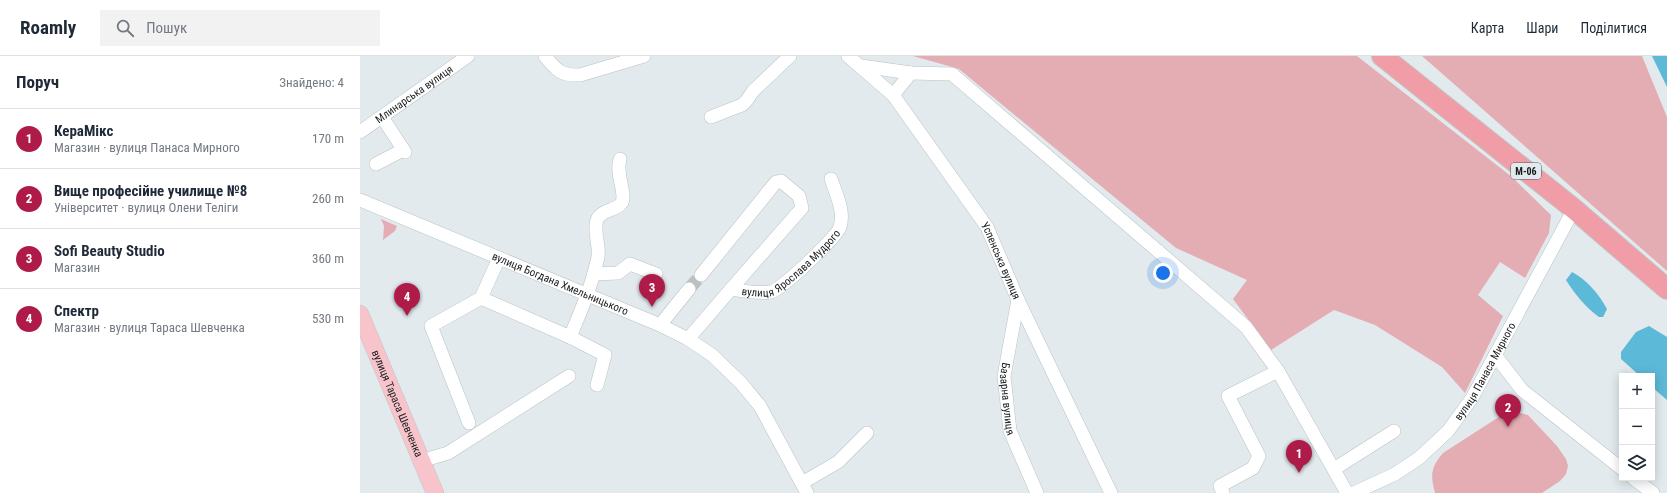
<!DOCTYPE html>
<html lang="uk">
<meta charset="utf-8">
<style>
body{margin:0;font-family:"Roboto Condensed",sans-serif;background:#f2f2f3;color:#1f2937}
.controls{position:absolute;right:12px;bottom:12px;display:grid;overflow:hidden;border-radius:0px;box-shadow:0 2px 10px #0003}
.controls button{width:36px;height:36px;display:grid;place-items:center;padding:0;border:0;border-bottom:1px solid #e0e1e3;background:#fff;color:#1f2937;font:20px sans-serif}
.you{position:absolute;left:803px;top:217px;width:14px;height:14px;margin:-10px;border:3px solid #fff;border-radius:50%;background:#1a73e8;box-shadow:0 0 0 6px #1a73e833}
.badge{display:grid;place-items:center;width:26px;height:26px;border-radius:50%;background:#ae1b48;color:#fff;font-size:13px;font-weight:700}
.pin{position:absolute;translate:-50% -33px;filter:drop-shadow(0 1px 2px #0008)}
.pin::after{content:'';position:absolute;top:21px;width:14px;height:12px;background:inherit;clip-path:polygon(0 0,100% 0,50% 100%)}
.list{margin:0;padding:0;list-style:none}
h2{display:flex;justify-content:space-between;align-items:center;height:52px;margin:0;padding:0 16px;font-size:17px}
h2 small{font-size:13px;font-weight:400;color:#747a83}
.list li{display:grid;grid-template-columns:26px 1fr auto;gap:12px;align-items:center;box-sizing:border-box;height:60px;padding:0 16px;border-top:1px solid #e0e1e3}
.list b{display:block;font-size:15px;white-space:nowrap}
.list p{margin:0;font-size:13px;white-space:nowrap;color:#747a83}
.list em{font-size:13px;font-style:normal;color:#747a83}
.icon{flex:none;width:22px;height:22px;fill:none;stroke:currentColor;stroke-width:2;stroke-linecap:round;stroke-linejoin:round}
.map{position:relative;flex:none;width:1307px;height:437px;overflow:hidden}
header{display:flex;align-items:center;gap:24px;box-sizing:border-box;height:56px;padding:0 20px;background:#fff;border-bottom:1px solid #e0e1e3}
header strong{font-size:19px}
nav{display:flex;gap:22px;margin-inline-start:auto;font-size:14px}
.search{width:280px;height:36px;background:#f2f2f3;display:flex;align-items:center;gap:10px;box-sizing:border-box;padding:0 14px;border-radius:0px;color:#747a83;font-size:15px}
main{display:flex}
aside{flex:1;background:#fff}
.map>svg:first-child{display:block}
</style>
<header>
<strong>Roamly</strong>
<div class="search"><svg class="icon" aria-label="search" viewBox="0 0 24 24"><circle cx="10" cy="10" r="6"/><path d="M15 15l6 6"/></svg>Пошук</div>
<nav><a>Карта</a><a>Шари</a><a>Поділитися</a></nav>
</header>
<main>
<aside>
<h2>Поруч<small>Знайдено: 4</small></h2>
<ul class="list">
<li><span class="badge">1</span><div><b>КераМікс</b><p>Магазин · вулиця Панаса Мирного</p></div><em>170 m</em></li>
<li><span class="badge">2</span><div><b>Вище професійне училище №8</b><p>Університет · вулиця Олени Теліги</p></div><em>260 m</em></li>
<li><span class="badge">3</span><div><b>Sofi Beauty Studio</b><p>Магазин</p></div><em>360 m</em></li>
<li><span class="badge">4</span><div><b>Спектр</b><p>Магазин · вулиця Тараса Шевченка</p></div><em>530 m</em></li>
</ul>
</aside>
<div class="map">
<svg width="1307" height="437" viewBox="0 0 1307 437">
<rect width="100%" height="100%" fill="#e2eaed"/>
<!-- green -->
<path fill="#e4adb4" d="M 553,0 L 997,0 L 1152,121 L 1191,159 L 1189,177 L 1165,222 L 1140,206 L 1118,239 L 1143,260 L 1105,337 L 1082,311 L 1015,269 L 974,254 L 911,294 L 873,243 L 887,224 L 816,192 L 599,13 Z
M 1062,0 L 1282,0 L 1307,61 L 1307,215 Z
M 21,163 L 37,170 L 35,175 L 23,184 L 24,170 Z
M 1153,355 L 1168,359 L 1197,390 L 1206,403 L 1208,410 L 1206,418 L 1200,425 L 1182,437 L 1075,437 C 1070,419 1071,411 1083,397 L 1145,357 Z"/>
<!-- water -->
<path fill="#5cb9d7" d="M 1292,0 L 1307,0 L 1307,31 Z
M 1212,216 C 1227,224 1239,238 1247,253 L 1243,261 L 1239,261 C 1226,252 1214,237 1206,224 Z
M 1289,270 L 1307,281 L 1307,344 L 1292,331 L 1292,320 L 1280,320 L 1261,303 L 1261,296 L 1276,276 Z"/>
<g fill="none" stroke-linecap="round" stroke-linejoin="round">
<!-- minor-tunnel -->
<path stroke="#bac1c3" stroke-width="13" stroke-dasharray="13 6" stroke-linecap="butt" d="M 329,233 L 341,219"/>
<!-- minor casing -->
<g stroke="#bac2c4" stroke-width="14">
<g id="minor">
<path d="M 185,0 C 196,14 201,20 220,19 L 284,0"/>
<path id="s1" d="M 488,0 L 533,39 L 627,171 L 658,244 L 751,437"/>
<path d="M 501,10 L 551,17 L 592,18 L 863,251 L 886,271 L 918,315 L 987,437"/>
<path d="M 533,39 L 551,17"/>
<path d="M 22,61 L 45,96"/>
<path d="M 351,61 L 382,49 L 387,44 L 393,35 L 430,0"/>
<path id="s2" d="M 0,76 L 108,0"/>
<path d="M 16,108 L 43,94"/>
<path id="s3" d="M 0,144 L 300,269 L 328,283 L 352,299 L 381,327 L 400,350 L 447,437"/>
<path d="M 139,202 L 121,242 L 210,281 C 221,255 232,229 238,201 C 240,189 233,176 237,164 C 241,152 263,155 263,142 C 263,128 256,117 260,103"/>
<path d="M 234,218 L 258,217 L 270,208 L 296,218"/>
<path d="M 341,219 L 416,126 L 421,125 L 439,140 L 442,152 L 371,233"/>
<path id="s4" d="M 658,244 L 644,320 L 650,375 L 677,437"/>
<path d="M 300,269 L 329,233"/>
<path d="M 210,281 L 245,299 L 237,329"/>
<path id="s5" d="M 328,283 L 371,233 C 383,235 398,238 411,236 C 421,234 477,181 480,171 C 485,155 476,138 471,123"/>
<path d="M 1135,299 L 1162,334 L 1262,413"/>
<path d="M 109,367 L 71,270 L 121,242"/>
<path d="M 61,405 L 88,397 L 209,320"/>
<path d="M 974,413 L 1034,375"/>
<path d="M 1273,422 L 1293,437"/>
<path d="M 442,427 L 478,406 L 507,377"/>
<path d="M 863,437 L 860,430 L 893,412 L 899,400 L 868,340 L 918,315"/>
<path id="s6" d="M 994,437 L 1035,418 L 1059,402 L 1088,375 L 1112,342 L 1214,153"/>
</g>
</g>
<!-- major casing -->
<g stroke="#c3c4c4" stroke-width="18">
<g id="major">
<path id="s7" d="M 0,258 L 75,437"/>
</g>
</g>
<!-- highway casing -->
<g stroke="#c3c4c4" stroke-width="22">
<path id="highway" d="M 1022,0 L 1214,153 L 1307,233"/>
</g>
<!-- minor -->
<use href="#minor" stroke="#fff" stroke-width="13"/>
<!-- major -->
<use href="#major" stroke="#f7c4cb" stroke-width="17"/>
<!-- highway -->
<use href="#highway" stroke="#f19da8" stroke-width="20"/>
</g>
<g text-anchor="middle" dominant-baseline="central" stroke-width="4" stroke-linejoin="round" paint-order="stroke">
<!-- shield labels -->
<rect fill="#e2eaed" stroke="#55595b" stroke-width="1" x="1151" y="107" width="30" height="16" rx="3"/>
<g font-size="10" font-weight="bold" fill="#191b1c">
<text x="1166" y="115">М-06</text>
</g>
<!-- street labels -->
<g font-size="11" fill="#191b1c" stroke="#e2eaed">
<text stroke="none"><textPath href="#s2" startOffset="66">Млинарська вулиця</textPath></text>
<text stroke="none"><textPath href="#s5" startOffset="137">вулиця Ярослава Мудрого</textPath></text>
<text stroke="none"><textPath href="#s1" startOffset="258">Успенська вулиця</textPath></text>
<text stroke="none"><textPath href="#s3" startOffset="217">вулиця Богдана Хмельницького</textPath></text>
<text stroke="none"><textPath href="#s6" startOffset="184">вулиця Панаса Мирного</textPath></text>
<text stroke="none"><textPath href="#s4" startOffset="100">Базарна вулиця</textPath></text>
<text stroke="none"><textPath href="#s7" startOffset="97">вулиця Тараса Шевченка</textPath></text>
</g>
</g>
</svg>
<div class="controls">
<button>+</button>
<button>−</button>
<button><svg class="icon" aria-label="layers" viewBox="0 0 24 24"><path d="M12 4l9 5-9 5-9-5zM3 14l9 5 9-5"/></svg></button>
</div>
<div class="you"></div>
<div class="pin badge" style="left:939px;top:417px">1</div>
<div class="pin badge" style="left:1148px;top:371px">2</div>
<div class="pin badge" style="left:292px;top:251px">3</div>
<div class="pin badge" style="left:47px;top:260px">4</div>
</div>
</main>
